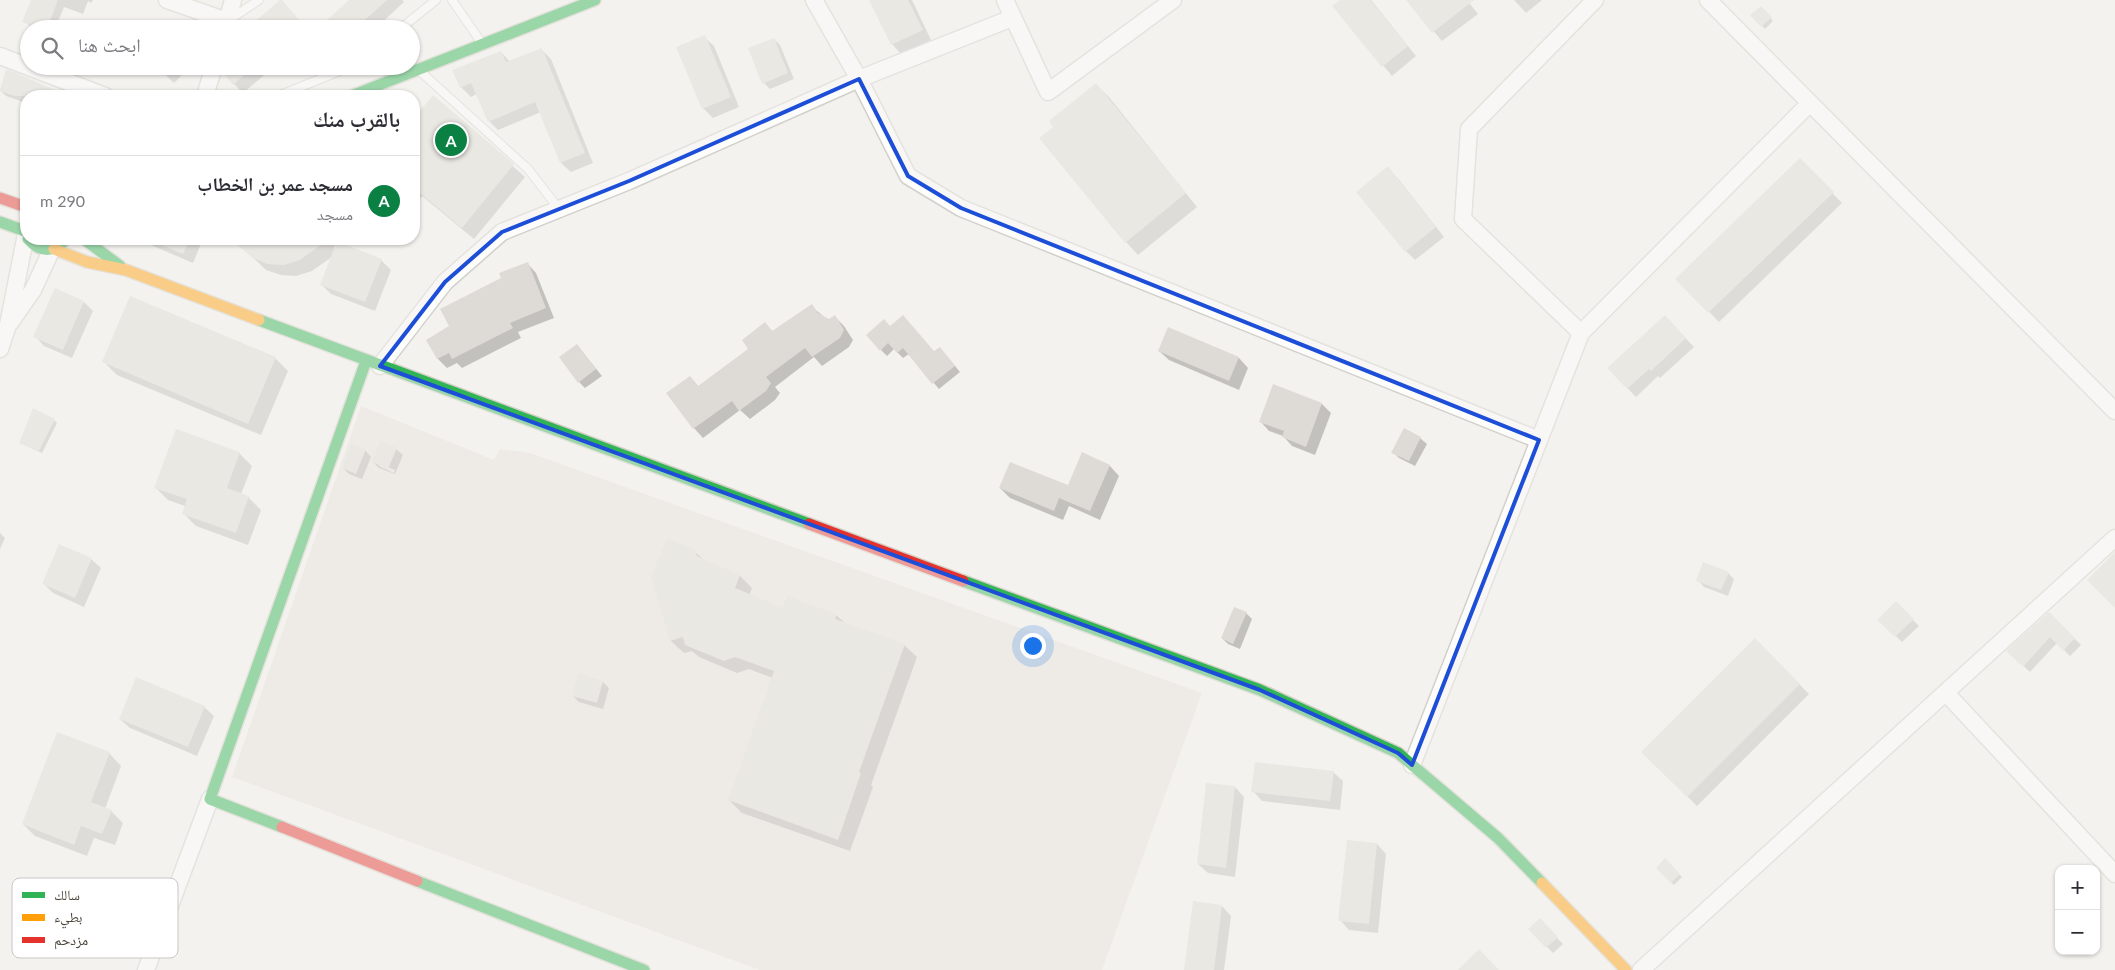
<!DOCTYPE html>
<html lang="ar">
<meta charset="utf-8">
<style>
body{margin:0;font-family:Lato,"Noto Naskh Arabic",sans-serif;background:#f7f7f7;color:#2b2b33;direction:rtl}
.controls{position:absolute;right:15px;bottom:15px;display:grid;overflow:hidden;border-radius:10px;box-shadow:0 1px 4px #0004}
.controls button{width:45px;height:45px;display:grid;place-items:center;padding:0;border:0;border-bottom:1px solid #e1e1e2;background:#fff;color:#2b2b33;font:25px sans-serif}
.you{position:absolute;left:1032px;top:645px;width:18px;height:18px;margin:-12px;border:4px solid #fff;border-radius:50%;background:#1a73e8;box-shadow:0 0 0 8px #1a73e833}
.badge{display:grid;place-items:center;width:32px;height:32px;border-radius:50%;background:#0b8043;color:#fff;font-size:16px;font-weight:700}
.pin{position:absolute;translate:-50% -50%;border:2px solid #fff;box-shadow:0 1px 5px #0006}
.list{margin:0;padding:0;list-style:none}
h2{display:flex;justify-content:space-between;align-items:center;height:65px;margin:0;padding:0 20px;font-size:21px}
h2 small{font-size:16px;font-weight:400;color:#7c7c81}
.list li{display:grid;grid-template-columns:32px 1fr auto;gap:15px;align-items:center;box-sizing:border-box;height:90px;padding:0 20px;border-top:1px solid #e1e1e2}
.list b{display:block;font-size:19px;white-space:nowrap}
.list p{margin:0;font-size:16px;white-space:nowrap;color:#7c7c81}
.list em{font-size:16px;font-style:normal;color:#7c7c81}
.icon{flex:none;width:28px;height:28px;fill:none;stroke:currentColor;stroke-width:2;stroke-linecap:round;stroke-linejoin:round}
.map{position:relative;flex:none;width:2115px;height:970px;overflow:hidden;direction:ltr}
.search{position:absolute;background:#fff;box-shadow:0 1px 4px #0004;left:20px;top:20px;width:400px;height:55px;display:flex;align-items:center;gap:12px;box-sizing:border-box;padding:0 18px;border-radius:28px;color:#7c7c81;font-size:19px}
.panel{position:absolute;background:#fff;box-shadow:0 1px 4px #0004;left:20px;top:90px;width:400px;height:155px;border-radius:20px;direction:rtl}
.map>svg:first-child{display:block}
</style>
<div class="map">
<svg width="2115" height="970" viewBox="0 0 2115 970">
<rect width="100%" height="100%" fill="#f4f2ee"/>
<!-- industrial -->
<path fill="#e6e2de" d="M 361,406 L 494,460 L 500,449 L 530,453 L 1202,693 L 1102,970 L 760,970 L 232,777 Z"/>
<!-- shadow -->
<path fill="#0003" fill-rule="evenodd" d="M 33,0 L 93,0 L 91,3 L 88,1 L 83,14 L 64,7 L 55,29 L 33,29 L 24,21 Z
M 349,0 L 402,0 L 404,2 L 375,29 L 319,29 L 350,1 Z
M 870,0 L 912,0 L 931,40 L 901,54 L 892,44 Z
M 1342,0 L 1371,0 L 1416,56 L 1392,76 L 1334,6 Z
M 1407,0 L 1467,0 L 1478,14 L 1442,41 Z
M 1514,0 L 1542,0 L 1526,13 Z
M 1761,7 L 1773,21 L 1765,29 L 1752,15 Z
M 704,37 L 714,46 L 739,107 L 713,118 L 703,108 Z
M 774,39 L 780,45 L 794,79 L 770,89 L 764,83 Z
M 541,49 L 551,59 L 593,163 L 571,172 L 561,163 L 541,112 L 498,130 L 489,121 L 477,94 L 471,97 L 461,87 L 501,52 L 510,62 Z
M 156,66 L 178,66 L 184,73 L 174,83 Z
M 225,66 L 275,66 L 243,93 L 234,84 Z
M 296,66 L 305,66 L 300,70 Z
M 7,71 L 54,92 L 59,96 L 26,96 L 26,103 L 6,96 L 0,90 Z
M 1096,85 L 1109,97 L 1197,207 L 1138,255 L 1126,242 Z
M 433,96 L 525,177 L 474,239 L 422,196 L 414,208 L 414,120 Z
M 1800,160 L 1842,203 L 1719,322 L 1677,279 Z
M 1397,177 L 1444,237 L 1415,260 L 1406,251 Z
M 137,239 L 203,239 L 193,263 Z
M 237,239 L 336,239 L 334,248 L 381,260 L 391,270 L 375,311 L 331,294 L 321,284 L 332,257 L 312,271 L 296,276 L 281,275 L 266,270 L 242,247 Z
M 527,263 L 536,273 L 554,318 L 518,332 L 521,338 L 462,368 L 457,363 L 447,368 L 438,359 L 428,340 L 451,327 L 502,278 Z
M 84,302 L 93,311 L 72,358 L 44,346 L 35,336 Z
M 811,306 L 829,321 L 835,317 L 844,326 L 853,340 L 849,347 L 822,366 L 814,357 L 775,387 L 780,393 L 775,400 L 750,419 L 740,410 L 703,438 L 694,428 L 690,377 L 699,387 L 750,349 L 765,324 L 773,332 Z
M 1673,325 L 1694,347 L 1660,378 L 1658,376 L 1636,397 L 1608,368 Z
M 891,327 L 935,353 L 946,355 L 960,372 L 939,389 L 909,354 L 903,358 L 894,349 L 887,356 L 881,350 Z
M 1168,329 L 1239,358 L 1248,368 L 1239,390 L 1169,360 L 1159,351 Z
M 577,345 L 602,376 L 585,388 L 579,382 Z
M 275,358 L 288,371 L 261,435 L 117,375 L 104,362 Z
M 1322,404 L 1331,413 L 1315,455 L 1292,446 L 1283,436 L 1269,431 L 1260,421 Z
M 54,420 L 57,423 L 42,453 L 20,443 Z
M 1420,438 L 1427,444 L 1415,466 L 1399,458 L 1393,452 Z
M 396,449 L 403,455 L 395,474 L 379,468 L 373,462 ZM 379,464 L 395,470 L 394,473 L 379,466 Z
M 365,450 L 371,457 L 362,479 L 349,474 L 343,468 Z
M 239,453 L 252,466 L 241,494 L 248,497 L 261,510 L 248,545 L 196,526 L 183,513 L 185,506 L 168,500 L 156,488 Z
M 1083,454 L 1110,466 L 1119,476 L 1100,520 L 1069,506 L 1063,520 L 1010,498 L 1000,488 L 1068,487 Z
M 0,533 L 5,538 L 0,549 Z
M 694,551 L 704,560 L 740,576 L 752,588 L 749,595 L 784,610 L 836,615 L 845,623 L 904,645 L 917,657 L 871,785 L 873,787 L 850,851 L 742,813 L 729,800 L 773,678 L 749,669 L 737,673 L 699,657 L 692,651 L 684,653 L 671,641 Z
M 91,559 L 101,568 L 84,607 L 53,593 L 44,584 Z
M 1728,573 L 1734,579 L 1728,596 L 1704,587 L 1698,580 Z
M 1896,603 L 1919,626 L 1902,642 L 1879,620 Z
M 1246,613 L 1252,619 L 1240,649 L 1228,644 L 1222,638 Z
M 2049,613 L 2081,645 L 2070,656 L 2057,643 L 2030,672 L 2014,657 Z
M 1755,640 L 1809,694 L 1697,806 L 1643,752 Z
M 579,675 L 603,682 L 609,688 L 603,709 L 579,702 L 573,696 Z
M 204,707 L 214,716 L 197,756 L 130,728 L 120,719 Z
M 109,753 L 121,766 L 105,809 L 111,811 L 123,823 L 115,845 L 94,838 L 87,856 L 35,836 L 23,824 Z
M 1333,772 L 1343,781 L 1340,810 L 1262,801 L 1253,791 Z
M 1235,787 L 1244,797 L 1235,877 L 1208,873 L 1198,864 Z
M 1377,844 L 1386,854 L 1378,933 L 1349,930 L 1340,920 Z
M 1665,860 L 1682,877 L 1674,885 L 1657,868 Z
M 1222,906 L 1231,916 L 1224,970 L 1186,970 Z
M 1539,920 L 1563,944 L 1553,953 L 1530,929 Z"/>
<!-- building -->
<path fill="#dedbd6" d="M 31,0 L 58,0 L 47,29 L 40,29 L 22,22 Z
M 280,0 L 282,0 L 307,29 L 246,29 Z
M 349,0 L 387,0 L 355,29 L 317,29 Z
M 869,0 L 908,0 L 923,30 L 891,45 Z
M 1340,0 L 1370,0 L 1408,46 L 1382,67 L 1332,6 Z
M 1406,0 L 1474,0 L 1432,33 Z
M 1761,6 L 1772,17 L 1761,27 L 1750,15 Z
M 705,35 L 731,97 L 702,109 L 676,47 Z
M 774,38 L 788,73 L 762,84 L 748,48 Z
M 542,48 L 585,153 L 560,163 L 535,102 L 488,122 L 471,83 L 460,88 L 452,70 L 501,51 L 506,62 Z
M 224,66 L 254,66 L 233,85 L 223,72 Z
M 6,69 L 21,75 L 68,96 L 15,96 L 0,91 Z
M 1096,83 L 1186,193 L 1125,243 L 1039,138 L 1053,127 L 1049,121 Z
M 433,95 L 514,164 L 462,228 L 414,188 L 414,118 Z
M 1800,158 L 1834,192 L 1708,313 L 1675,279 Z
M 1388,166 L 1436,227 L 1405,252 L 1356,192 Z
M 147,239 L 190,239 L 183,254 Z
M 230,239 L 329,239 L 300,260 L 284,265 L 268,264 L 253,258 Z
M 337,241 L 382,259 L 365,302 L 320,285 Z
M 528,262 L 546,308 L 510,323 L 513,328 L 452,359 L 449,353 L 437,359 L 426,340 L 449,326 L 440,309 L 501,278 L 499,273 Z
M 55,288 L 84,301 L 63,350 L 33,337 Z
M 130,296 L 276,357 L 248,424 L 102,362 Z
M 812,304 L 818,313 L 829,319 L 835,315 L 844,330 L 840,338 L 812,357 L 805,348 L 766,377 L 771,383 L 766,391 L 739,411 L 732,401 L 693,429 L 666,393 L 690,376 L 698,386 L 748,349 L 742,340 L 765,322 L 772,331 Z
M 903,315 L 934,351 L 940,347 L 955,366 L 932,384 L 903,348 L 897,353 L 888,343 L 880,351 L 866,335 L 884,319 L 890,326 Z
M 1665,315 L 1686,338 L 1651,371 L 1649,369 L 1627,389 L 1607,368 Z
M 1168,327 L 1239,357 L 1229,381 L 1158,351 Z
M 577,344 L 596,369 L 578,383 L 559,357 Z
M 1273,384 L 1322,403 L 1306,447 L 1282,437 L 1284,431 L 1259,422 Z
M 33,408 L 55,419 L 39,451 L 19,443 Z
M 1404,428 L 1421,437 L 1409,461 L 1391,453 Z
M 176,429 L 240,452 L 227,488 L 249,496 L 236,533 L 182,514 L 187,499 L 154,488 Z
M 380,441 L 397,448 L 388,469 L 372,462 Z
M 351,444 L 366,449 L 356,474 L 342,468 Z
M 1082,452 L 1110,465 L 1090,511 L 1059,498 L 1054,511 L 999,488 L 1010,462 L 1068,485 Z
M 667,538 L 695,550 L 697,556 L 740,575 L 735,588 L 783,608 L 787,596 L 837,614 L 835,619 L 905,644 L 859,772 L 861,773 L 838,840 L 728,800 L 774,671 L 735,657 L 724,661 L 685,645 L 683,637 L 670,641 L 651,577 Z
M 59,544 L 92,558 L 75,598 L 42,584 Z
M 2115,552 L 2115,608 L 2087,580 Z
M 1703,562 L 1729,572 L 1721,590 L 1696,581 Z
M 1896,601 L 1914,619 L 1895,637 L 1877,620 Z
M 1234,607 L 1247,612 L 1233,644 L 1221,638 Z
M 2049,612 L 2075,638 L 2063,651 L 2050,637 L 2023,667 L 2006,651 Z
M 1755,638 L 1800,684 L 1687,797 L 1641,752 Z
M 578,673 L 603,681 L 597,703 L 572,696 Z
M 136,677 L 205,706 L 188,747 L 119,719 Z
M 57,732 L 110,752 L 91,802 L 112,810 L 102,834 L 81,826 L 74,845 L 22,824 Z
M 1255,762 L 1334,771 L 1330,801 L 1251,792 Z
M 1206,783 L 1235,786 L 1226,868 L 1197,864 Z
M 1347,840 L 1377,843 L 1369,924 L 1338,921 Z
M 1665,858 L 1680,874 L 1671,883 L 1656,868 Z
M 1193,901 L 1222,905 L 1214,970 L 1184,970 Z
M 1540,918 L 1558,937 L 1546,948 L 1528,929 Z
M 1479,949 L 1499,970 L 1458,970 Z"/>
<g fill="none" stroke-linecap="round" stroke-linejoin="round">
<!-- lane casing -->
<g stroke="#d2d0cb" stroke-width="10">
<path id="lane" d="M 452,0 L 481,42
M 229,20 L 259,0
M 400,29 L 436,0
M 421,72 L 528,169 L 559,209
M 278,96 L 352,66"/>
</g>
<!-- street casing -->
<g stroke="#d2d0cb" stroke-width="19">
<path id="street" d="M 167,0 L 227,21
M 814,0 L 859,79 L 908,176 L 961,208 L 1539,440
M 1005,0 L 1048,92 L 1173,0
M 1708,0 L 2115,411
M 225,29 L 233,0
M 0,56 L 105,96
M 205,96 L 214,66
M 10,323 L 33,290 L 51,251
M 1581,333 L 1463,219 L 1469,129 L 1595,0
M 0,349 L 8,325 L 26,234
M 380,366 L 445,282 L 502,232 L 629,181 L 859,79 L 1012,18
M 1946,693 L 2115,874
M 1412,765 L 1581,333 L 1810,103
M 146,970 L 210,799
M 1641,970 L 2115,538"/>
</g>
<!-- fast casing -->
<g stroke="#d3cfc5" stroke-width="14">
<path id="fast" d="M 351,96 L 595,0
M 0,222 L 25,231
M 28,239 C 40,253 54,253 66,239
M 84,239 L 120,266
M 259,320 L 809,524
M 963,581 L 1260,690 L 1398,753 L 1498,838 L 1542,883
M 282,827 L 210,799 L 366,361
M 417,881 L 644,970"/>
</g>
<!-- slow casing -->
<g stroke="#d3cfc5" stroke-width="14">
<path id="slow" d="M 54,249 L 87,262 L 126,270 L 259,320
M 1542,883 L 1626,970"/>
</g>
<!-- jam casing -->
<g stroke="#d3cfc5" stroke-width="14">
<path id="jam" d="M 0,198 L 26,207
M 809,524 L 963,581
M 282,827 L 417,881"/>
</g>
<!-- lane -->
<use href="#lane" stroke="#fdfdfc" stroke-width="8"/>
<!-- street -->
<use href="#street" stroke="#fdfdfc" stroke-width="16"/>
<!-- fast -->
<use href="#fast" stroke="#30b455" stroke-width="11"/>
<!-- slow -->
<use href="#slow" stroke="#ff9f0a" stroke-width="11"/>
<!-- jam -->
<use href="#jam" stroke="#e5322d" stroke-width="11"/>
</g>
<!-- marked area -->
<path d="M0 0H2115V970H0ZM 859,79 L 908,176 L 961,208 L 1539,440 L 1412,765 L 1398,753 L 1260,690 L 380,366 L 445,282 L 502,232 L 629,181 Z" fill="#f4f2ee" fill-opacity=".55" fill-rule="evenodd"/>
<path fill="none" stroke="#1d4ed8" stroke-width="4" stroke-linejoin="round" d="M 859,79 L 908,176 L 961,208 L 1539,440 L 1412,765 L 1398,753 L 1260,690 L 380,366 L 445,282 L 502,232 L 629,181 Z"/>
<!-- legend -->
<rect x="12" y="878" width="166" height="80" rx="8" fill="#fff" stroke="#c9c7c4" stroke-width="1"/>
<rect x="22" y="892" width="23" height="6" fill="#30b455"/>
<rect x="22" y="914" width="23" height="7" fill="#ff9f0a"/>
<rect x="22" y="937" width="23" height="6" fill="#e5322d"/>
<g font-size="14" fill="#4b4439">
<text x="54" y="900">سالك</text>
<text x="54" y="922">بطيء</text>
<text x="54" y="945">مزدحم</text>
</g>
</svg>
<div class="controls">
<button>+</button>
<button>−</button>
</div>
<div class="you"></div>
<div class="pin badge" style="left:451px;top:140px">A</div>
<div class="search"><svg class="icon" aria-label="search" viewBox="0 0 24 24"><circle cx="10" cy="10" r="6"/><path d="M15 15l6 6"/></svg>ابحث هنا</div>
<section class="panel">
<h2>بالقرب منك<small></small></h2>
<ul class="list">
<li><span class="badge">A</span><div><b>مسجد عمر بن الخطاب</b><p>مسجد</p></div><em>290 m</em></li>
</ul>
</section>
</div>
